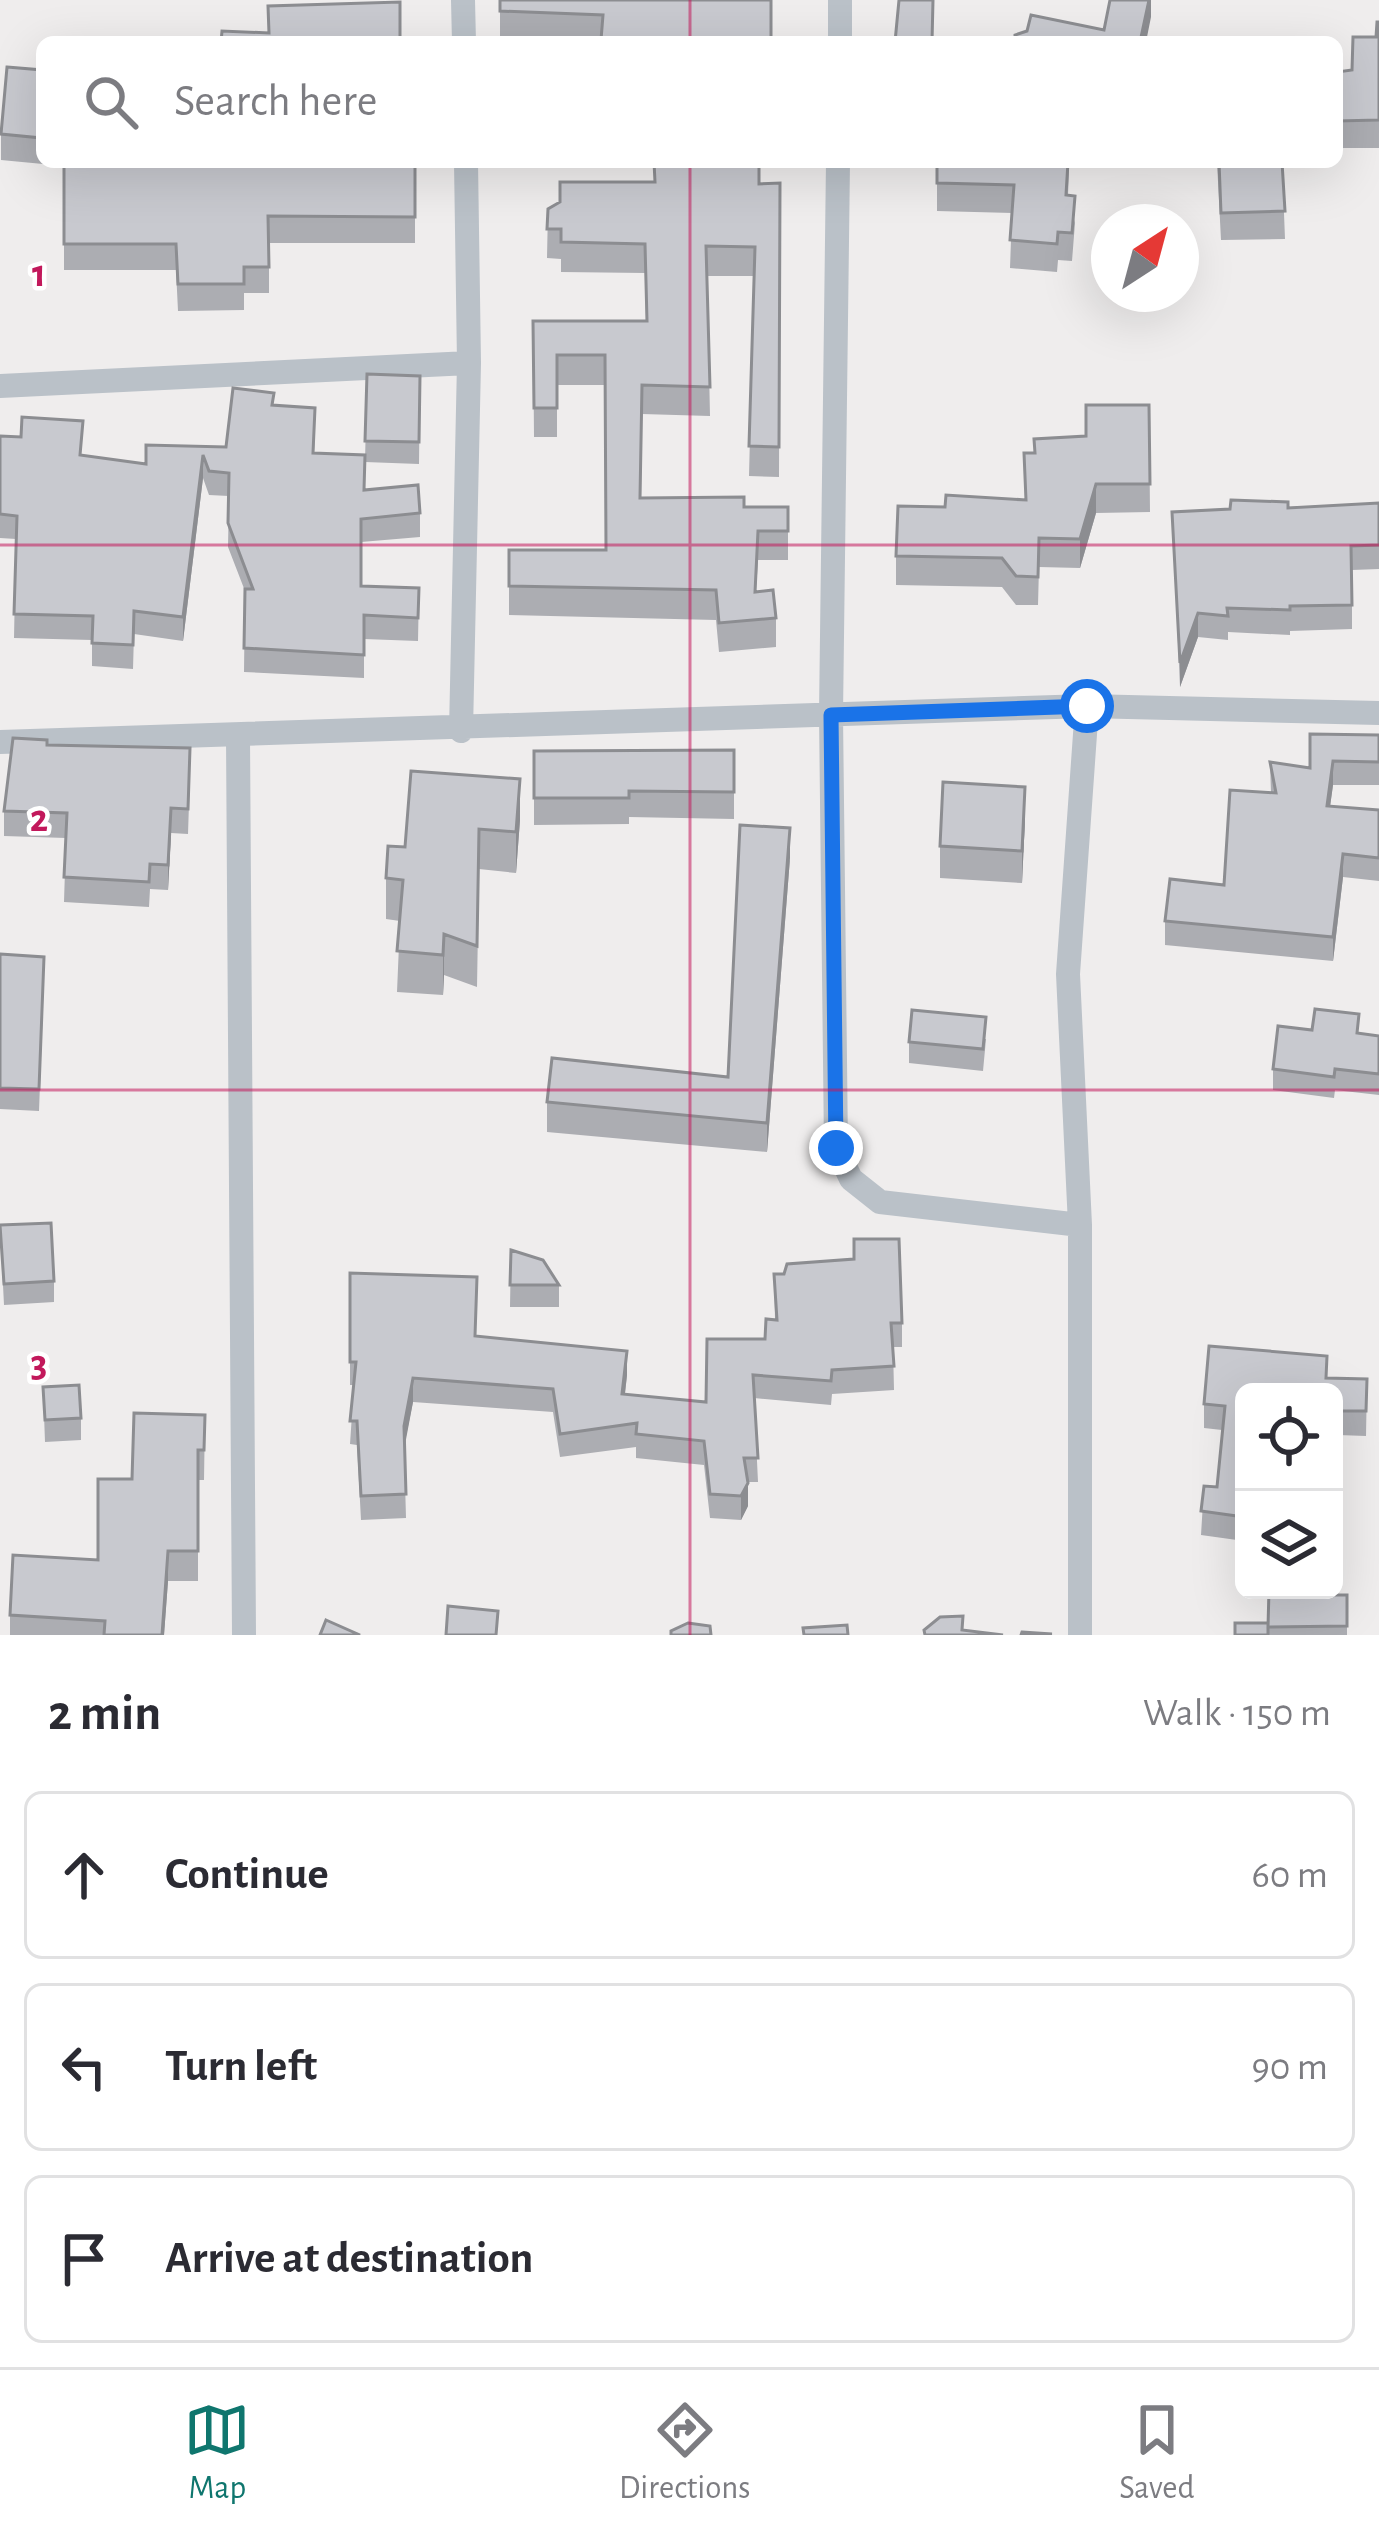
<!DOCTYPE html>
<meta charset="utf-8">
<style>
body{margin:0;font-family:"Alegreya Sans",sans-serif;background:#f7f7f7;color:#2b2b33}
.controls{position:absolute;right:36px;bottom:36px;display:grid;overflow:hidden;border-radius:18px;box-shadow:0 12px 48px #0002}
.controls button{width:108px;height:108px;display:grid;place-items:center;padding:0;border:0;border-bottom:3px solid #e1e1e2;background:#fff;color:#2b2b33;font:60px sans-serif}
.compass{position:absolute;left:1091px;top:204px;width:108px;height:108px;border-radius:50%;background:#fff;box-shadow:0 12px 48px #0002;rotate:36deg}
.stop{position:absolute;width:36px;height:36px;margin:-27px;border:9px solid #1a73e8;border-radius:50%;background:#fff}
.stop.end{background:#1a73e8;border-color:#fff;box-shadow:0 3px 12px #0008}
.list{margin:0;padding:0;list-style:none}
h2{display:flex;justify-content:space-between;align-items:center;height:156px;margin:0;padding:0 48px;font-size:51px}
h2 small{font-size:39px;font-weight:400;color:#7c7c81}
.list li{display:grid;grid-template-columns:78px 1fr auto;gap:36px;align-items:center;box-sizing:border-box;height:168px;margin:0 24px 24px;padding:0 24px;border:3px solid #e1e1e2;border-radius:18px}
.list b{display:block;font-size:45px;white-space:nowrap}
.list em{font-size:39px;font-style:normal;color:#7c7c81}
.icon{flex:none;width:66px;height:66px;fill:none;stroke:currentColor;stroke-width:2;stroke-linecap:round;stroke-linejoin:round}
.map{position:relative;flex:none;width:1379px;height:1635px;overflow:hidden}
.search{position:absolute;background:#fff;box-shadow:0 12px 48px #0002;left:36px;right:36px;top:36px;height:132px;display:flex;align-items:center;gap:30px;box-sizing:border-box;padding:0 42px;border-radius:18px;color:#7c7c81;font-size:45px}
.sheet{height:732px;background:#fff}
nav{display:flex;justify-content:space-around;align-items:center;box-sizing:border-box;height:168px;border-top:3px solid #e1e1e2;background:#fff;font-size:33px;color:#7c7c81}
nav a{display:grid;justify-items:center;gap:6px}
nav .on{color:#0f766e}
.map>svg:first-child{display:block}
</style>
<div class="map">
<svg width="1379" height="1635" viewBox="0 0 1379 1635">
<rect width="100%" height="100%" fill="#efeded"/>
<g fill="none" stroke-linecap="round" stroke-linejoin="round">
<!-- minor -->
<path stroke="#bac1c8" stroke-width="24" d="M 463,0 L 464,42
M 840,42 L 840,0
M 838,162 L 831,715 L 836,1147 L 851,1179 L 880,1202 L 1080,1225
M 0,386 L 469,363
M 461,731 L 469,363 L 466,162
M 238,737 L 244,1635
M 0,742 L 1087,706
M 1080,1635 L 1080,1225 L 1068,974 L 1087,706 L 1379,713"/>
</g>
<!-- wall -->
<path fill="#acadb2" d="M 500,0 L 772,0 L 771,42 L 551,42 L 500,40 Z
M 1379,22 L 1379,148 L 1337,148 L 1337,72 L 1352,70 L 1376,37 Z
M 42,70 L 42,162 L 378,162 L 378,164 L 415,164 L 415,243 L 269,243 L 269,293 L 244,293 L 244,310 L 178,311 L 176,270 L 64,270 L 64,166 L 1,160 L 1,134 Z
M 937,162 L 1069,171 L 1068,195 L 1075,223 L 1072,261 L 1058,260 L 1057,272 L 1010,268 L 1012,213 L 937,211 Z
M 1217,162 L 1282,162 L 1285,239 L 1221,240 Z
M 654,182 L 780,183 L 779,477 L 749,476 L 754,276 L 707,276 L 710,416 L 642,414 L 641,498 L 744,507 L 788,507 L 788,560 L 758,560 L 756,591 L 776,618 L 776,647 L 719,652 L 716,620 L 509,615 L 509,550 L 606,550 L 605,385 L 557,385 L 557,437 L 534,437 L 533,321 L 646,321 L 645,273 L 561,272 L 561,259 L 547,258 L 548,209 Z
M 367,374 L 420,376 L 419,464 L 365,462 Z
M 274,405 L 315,431 L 314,453 L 365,490 L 420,513 L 420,537 L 361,542 L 361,586 L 419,588 L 418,641 L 364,639 L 364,678 L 244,672 L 245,591 L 228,547 L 229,496 L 209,495 L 203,478 L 183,641 L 134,634 L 133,669 L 92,666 L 92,640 L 14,638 L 16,539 L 0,538 L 0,436 L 21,437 L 82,455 L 146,464 L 226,447 Z
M 1149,405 L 1150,512 L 1096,513 L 1080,568 L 1039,567 L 1038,605 L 1016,605 L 1002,587 L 896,585 L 896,556 L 945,507 L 1025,500 L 1024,453 L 1034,453 L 1086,436 Z
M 1379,503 L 1379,569 L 1352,570 L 1352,629 L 1290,631 L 1290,635 L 1228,632 L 1228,640 L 1198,637 L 1180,687 L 1172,512 Z
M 1379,735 L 1379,785 L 1333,785 L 1330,806 L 1379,810 L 1379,881 L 1343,877 L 1333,961 L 1165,945 L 1165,921 L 1224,885 L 1271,793 L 1270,762 L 1310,768 Z
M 47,745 L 190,773 L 188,834 L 171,833 L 168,890 L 150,889 L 149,907 L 64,902 L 66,838 L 4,836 L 4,811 Z
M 734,750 L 734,819 L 629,817 L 629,824 L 534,825 L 534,751 Z
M 411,771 L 520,820 L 516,873 L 479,869 L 477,987 L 444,975 L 443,995 L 397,992 L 400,921 L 386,919 L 386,878 L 405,847 Z
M 1025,819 L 1022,883 L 940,878 L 940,846 Z
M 790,858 L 767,1152 L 547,1132 L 547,1102 L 728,1077 Z
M 0,954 L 44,978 L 39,1111 L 0,1109 Z
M 1312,1030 L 1379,1036 L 1379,1095 L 1335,1090 L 1334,1098 L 1273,1090 L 1273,1069 Z
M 986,1039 L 983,1071 L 909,1063 L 909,1042 Z
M 0,1225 L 54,1281 L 54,1302 L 4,1305 Z
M 511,1250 L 559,1285 L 559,1307 L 510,1307 Z
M 350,1273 L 476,1336 L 627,1375 L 625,1394 L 706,1402 L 765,1339 L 775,1319 L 774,1274 L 902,1323 L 902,1347 L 893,1347 L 894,1390 L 832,1394 L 831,1405 L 754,1398 L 758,1482 L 748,1482 L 748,1506 L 741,1520 L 710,1518 L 704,1465 L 636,1458 L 636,1447 L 560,1457 L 553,1412 L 413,1402 L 404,1446 L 406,1518 L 361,1520 L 357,1445 L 350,1444 L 354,1385 L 350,1385 Z
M 1209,1346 L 1327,1356 L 1327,1378 L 1367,1379 L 1366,1436 L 1338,1435 L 1335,1507 L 1334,1392 L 1244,1392 L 1244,1541 L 1201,1535 L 1204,1486 L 1217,1487 L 1222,1430 L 1204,1428 L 1204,1404 Z
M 43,1387 L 81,1418 L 81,1440 L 45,1442 Z
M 205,1415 L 204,1480 L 198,1480 L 198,1581 L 168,1581 L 164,1635 L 10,1635 L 10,1615 L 98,1560 L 132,1479 Z
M 1299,1595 L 1347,1595 L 1347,1635 L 1235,1635 L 1268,1623 Z"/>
<!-- shaded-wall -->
<path fill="#8c8d91" d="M 1149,0 L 1151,0 L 1151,17 L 1146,42 L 1140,42 Z
M 203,455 L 203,478 L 183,641 L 183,617 Z
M 1096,484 L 1096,513 L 1080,568 L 1080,539 Z
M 1198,613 L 1198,637 L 1180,687 L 1180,663 Z
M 1333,761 L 1333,785 L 1327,829 L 1327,806 Z
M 520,779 L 520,820 L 516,873 L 516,832 Z
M 1025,787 L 1025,819 L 1022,883 L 1022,851 Z
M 171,808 L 171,833 L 168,890 L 168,865 Z
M 790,828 L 790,858 L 767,1152 L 767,1123 Z
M 1343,854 L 1343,877 L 1333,961 L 1333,937 Z
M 444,934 L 444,975 L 443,995 L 443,955 Z
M 627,1351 L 627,1375 L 622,1418 L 622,1394 Z
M 413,1378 L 413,1402 L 404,1450 L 404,1426 Z
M 748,1483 L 748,1506 L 741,1520 L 741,1496 Z
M 168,1551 L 168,1581 L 164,1635 L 162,1635 Z"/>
<!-- building -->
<path fill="#c8c9cf" stroke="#8c8d91" stroke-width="3" d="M 500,0 L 771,0 L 771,38 L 750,38 L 750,42 L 630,42 L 601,40 L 603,15 L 500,11 Z
M 899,0 L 933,0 L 932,42 L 895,42 Z
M 1110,0 L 1149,0 L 1140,42 L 1015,42 L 1015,35 L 1027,31 L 1031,15 L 1104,30 Z
M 400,2 L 400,42 L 221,42 L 222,31 L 269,33 L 268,6 Z
M 1377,22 L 1379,22 L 1379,120 L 1337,121 L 1337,72 L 1352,70 L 1353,37 L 1376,37 Z
M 7,67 L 42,70 L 42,138 L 1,134 Z
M 64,162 L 377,162 L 376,164 L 415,164 L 415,217 L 268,216 L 269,267 L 244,267 L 244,284 L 178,284 L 176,244 L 64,244 Z
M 654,162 L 759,162 L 759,184 L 780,183 L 779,447 L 749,446 L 755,247 L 706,246 L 710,387 L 642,385 L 640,498 L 744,497 L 744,507 L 788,507 L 788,531 L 758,531 L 755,592 L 773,590 L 776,618 L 719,623 L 716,590 L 509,586 L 509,550 L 606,550 L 605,355 L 557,355 L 557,408 L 534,408 L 533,321 L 647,321 L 645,244 L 561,242 L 561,229 L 547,229 L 548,209 L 560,202 L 560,182 L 655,182 Z
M 937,162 L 1068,162 L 1066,195 L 1075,196 L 1072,233 L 1058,232 L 1057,244 L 1010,240 L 1014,185 L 937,183 Z
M 1219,162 L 1282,162 L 1285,211 L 1221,213 Z
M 367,374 L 420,376 L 419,442 L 365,441 Z
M 233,388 L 274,393 L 272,405 L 315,408 L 313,453 L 365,455 L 364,490 L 418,485 L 420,513 L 361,519 L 361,586 L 419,588 L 418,618 L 364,615 L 364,655 L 244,648 L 245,589 L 253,589 L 228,523 L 229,473 L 209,471 L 203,455 L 183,617 L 134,611 L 133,645 L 92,643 L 93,616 L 14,614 L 17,516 L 0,514 L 0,436 L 21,437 L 22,417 L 83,421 L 80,455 L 146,464 L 146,445 L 226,447 Z
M 1086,405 L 1149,405 L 1150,484 L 1096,484 L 1080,539 L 1039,538 L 1038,577 L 1016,576 L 1002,558 L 896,556 L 898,506 L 945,507 L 946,495 L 1026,500 L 1024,453 L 1035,453 L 1034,439 L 1086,436 Z
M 1231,500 L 1288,502 L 1288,508 L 1379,503 L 1379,545 L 1351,546 L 1352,605 L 1290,606 L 1290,610 L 1227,608 L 1228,616 L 1198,613 L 1180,663 L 1172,512 L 1230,509 Z
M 1310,734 L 1379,735 L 1379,762 L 1333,761 L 1327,806 L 1379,810 L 1379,858 L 1343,854 L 1333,937 L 1165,921 L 1170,879 L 1224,885 L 1230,790 L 1276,793 L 1270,762 L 1310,768 Z
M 13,738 L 47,740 L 47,745 L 190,748 L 188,809 L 171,808 L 168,865 L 150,864 L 149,882 L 64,877 L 67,813 L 4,811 Z
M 734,750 L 734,792 L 629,791 L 629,798 L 534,798 L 534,751 Z
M 411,771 L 520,779 L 516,832 L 479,829 L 477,946 L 444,934 L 443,955 L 397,951 L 403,880 L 386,878 L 388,846 L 405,847 Z
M 943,782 L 1025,787 L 1022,851 L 940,846 Z
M 740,825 L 790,828 L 767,1123 L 547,1102 L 552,1058 L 728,1077 Z
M 0,954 L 44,957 L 39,1089 L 0,1088 Z
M 1315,1009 L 1359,1014 L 1357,1033 L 1379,1036 L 1379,1074 L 1335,1069 L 1334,1077 L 1273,1069 L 1278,1026 L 1312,1030 Z
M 912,1010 L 986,1017 L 983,1049 L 909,1042 Z
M 51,1223 L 54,1281 L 4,1284 L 0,1225 Z
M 854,1239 L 899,1239 L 902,1323 L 891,1323 L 894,1366 L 832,1370 L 831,1381 L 753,1375 L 758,1458 L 744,1458 L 748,1483 L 741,1496 L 710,1494 L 704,1441 L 636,1434 L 637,1423 L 560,1434 L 553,1389 L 413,1378 L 404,1426 L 406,1494 L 361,1496 L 357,1421 L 350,1421 L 356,1362 L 350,1362 L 350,1273 L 477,1277 L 475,1336 L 627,1351 L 622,1394 L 706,1402 L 707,1339 L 765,1339 L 766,1319 L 777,1320 L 774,1274 L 784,1274 L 787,1264 L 854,1259 Z
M 511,1250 L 543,1260 L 559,1285 L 510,1285 Z
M 1209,1346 L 1327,1356 L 1326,1378 L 1367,1379 L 1366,1411 L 1338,1411 L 1335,1483 L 1334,1392 L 1244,1392 L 1244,1517 L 1201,1511 L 1204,1486 L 1217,1487 L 1225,1406 L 1204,1404 Z
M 79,1385 L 81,1418 L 45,1420 L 43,1387 Z
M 134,1413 L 205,1415 L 204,1450 L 198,1450 L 198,1551 L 168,1551 L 162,1635 L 104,1635 L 105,1621 L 10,1615 L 13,1555 L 98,1560 L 98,1479 L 132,1479 Z
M 1269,1590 L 1299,1590 L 1299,1595 L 1347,1595 L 1347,1626 L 1268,1627 Z
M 448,1606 L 498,1611 L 496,1635 L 446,1635 Z
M 963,1616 L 962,1630 L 1003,1635 L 925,1635 L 924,1630 L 940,1617 Z
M 326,1620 L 360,1635 L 320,1635 Z
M 688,1623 L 710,1626 L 711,1635 L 671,1635 L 671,1631 Z
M 1235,1623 L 1268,1623 L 1268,1635 L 1235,1635 Z
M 847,1625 L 848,1635 L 804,1635 L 803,1628 Z
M 1022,1632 L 1052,1634 L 1021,1635 Z"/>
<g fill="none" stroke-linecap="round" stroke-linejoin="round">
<!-- route -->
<path stroke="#1a73e8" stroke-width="15" d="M 836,1148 L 831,715 L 1087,706"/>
</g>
<!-- grid -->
<path fill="none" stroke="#c2185b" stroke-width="3" stroke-opacity="0.55" d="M 690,0 L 690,42M 690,162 L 690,1635M 0,545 L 1379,545M 0,1090 L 1379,1090"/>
<g font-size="39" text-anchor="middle" font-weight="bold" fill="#c2185b" stroke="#fff" stroke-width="9" stroke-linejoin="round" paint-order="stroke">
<text x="39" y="286">1</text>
<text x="39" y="831">2</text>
<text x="39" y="1376">3</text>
</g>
</svg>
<div class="controls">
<button><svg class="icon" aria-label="locate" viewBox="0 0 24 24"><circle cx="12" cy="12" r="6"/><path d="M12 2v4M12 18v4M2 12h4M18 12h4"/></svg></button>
<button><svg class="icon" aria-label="layers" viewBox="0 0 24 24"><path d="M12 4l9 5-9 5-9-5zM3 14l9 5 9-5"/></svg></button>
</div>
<svg class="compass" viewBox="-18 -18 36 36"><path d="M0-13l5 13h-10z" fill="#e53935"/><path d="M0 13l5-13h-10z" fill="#7c7c81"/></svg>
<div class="stop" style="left:1087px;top:706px"></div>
<div class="stop end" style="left:836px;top:1148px"></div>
<div class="search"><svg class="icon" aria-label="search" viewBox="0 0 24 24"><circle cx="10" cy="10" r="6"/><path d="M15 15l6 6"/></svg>Search here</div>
</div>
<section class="sheet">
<h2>2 min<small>Walk · 150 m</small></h2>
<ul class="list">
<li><svg class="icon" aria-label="ahead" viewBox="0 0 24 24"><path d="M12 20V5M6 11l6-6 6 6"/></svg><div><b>Continue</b></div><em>60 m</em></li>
<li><svg class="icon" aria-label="left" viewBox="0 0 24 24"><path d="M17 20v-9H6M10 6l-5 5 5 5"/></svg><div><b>Turn left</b></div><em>90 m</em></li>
<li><svg class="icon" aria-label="arrive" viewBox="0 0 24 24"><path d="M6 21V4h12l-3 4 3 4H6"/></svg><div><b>Arrive at destination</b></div></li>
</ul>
</section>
<nav>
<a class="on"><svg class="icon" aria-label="map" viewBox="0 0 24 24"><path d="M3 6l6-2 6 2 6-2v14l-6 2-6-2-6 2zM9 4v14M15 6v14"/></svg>Map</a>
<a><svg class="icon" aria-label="directions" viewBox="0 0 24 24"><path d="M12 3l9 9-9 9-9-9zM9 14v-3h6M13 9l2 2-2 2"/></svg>Directions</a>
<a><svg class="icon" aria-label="saved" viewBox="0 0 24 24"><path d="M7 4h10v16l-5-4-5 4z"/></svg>Saved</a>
</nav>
